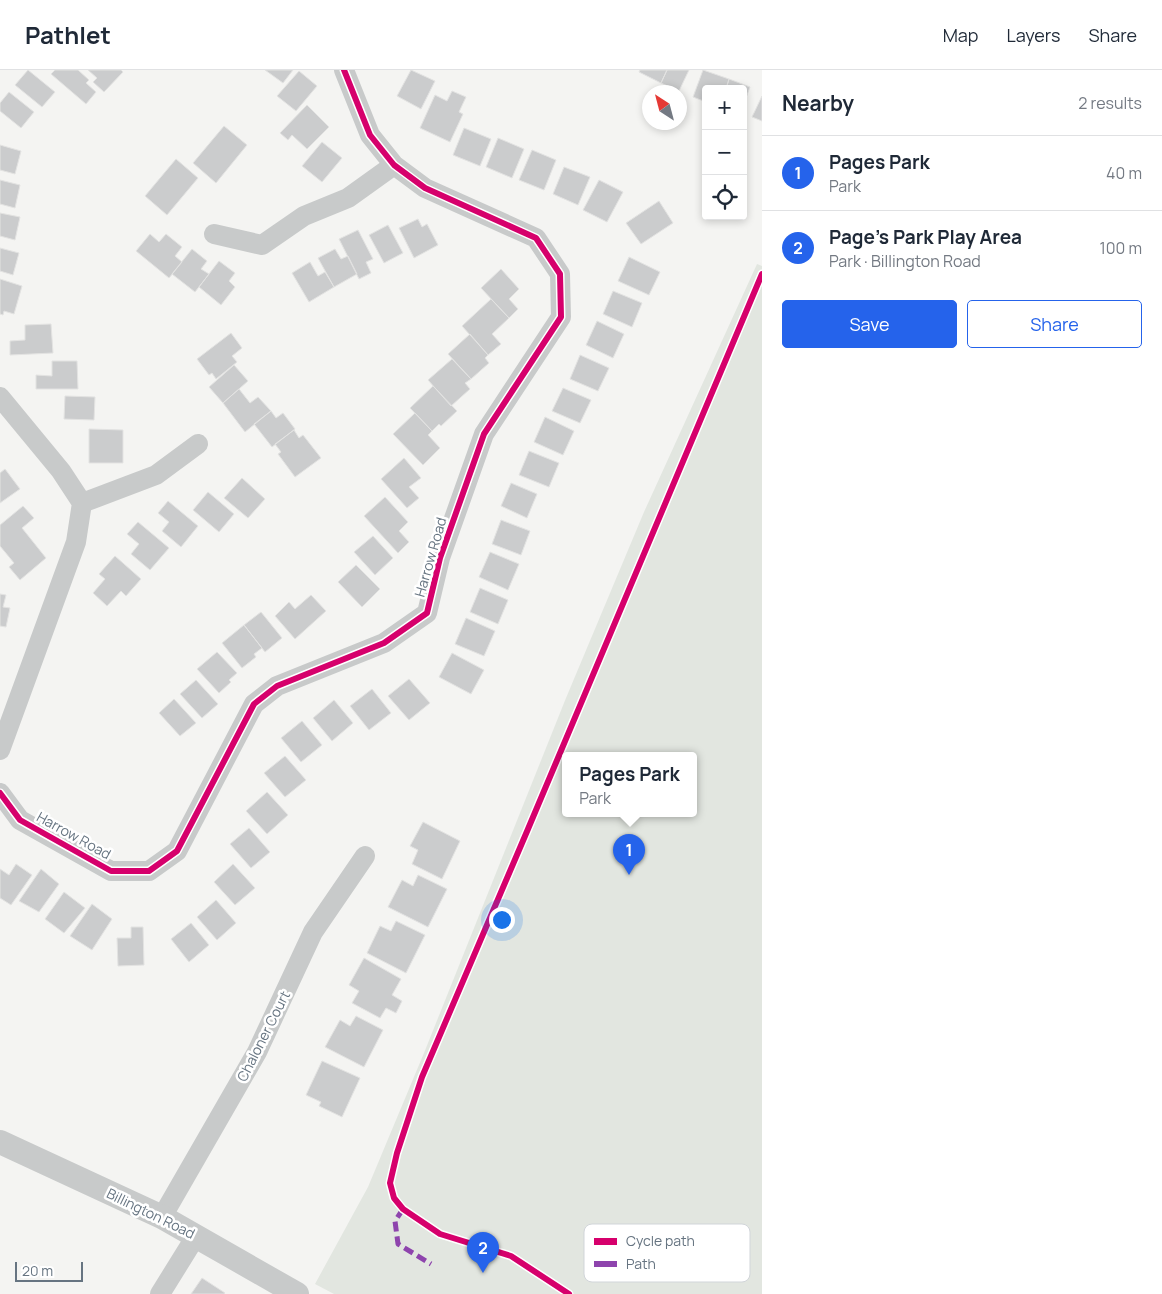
<!DOCTYPE html>
<meta charset="utf-8">
<style>
body{margin:0;font-family:Manrope,sans-serif;background:#f2f2f3;color:#1f2937}
.controls{position:absolute;right:15px;top:15px;display:grid;overflow:hidden;border-radius:5px;box-shadow:0 2px 8px #0003}
.controls button{width:45px;height:45px;display:grid;place-items:center;padding:0;border:0;border-bottom:1px solid #e0e1e3;background:#fff;color:#1f2937;font:25px sans-serif}
.compass{position:absolute;left:642px;top:15px;width:45px;height:45px;border-radius:50%;background:#fff;box-shadow:0 2px 8px #0003;rotate:324deg}
.scale{position:absolute;left:15px;bottom:12px;width:68px;box-sizing:border-box;padding-left:5px;border:2px solid #667481;border-top:0;font-size:14px;line-height:18px;white-space:nowrap;color:#667481;-webkit-text-stroke:4px #fff;paint-order:stroke}
.you{position:absolute;left:501px;top:849px;width:18px;height:18px;margin:-12px;border:4px solid #fff;border-radius:50%;background:#1a73e8;box-shadow:0 0 0 8px #1a73e833}
.badge{display:grid;place-items:center;width:32px;height:32px;border-radius:50%;background:#2563eb;color:#fff;font-size:16px;font-weight:700}
.pin{position:absolute;translate:-50% -41px;filter:drop-shadow(0 1px 2px #0008)}
.pin::after{content:'';position:absolute;top:26px;width:18px;height:15px;background:inherit;clip-path:polygon(0 0,100% 0,50% 100%)}
.popup{position:absolute;left:562px;top:682px;width:135px;height:65px;box-sizing:border-box;display:grid;place-content:center;border-radius:5px;background:#fff;filter:drop-shadow(0 1px 4px #0005);font-size:16px;white-space:nowrap;color:#747a83}
.popup b{font-size:19px;color:#1f2937}
.popup::after{content:'';position:absolute;left:50%;top:100%;margin-left:-10px;border:10px solid transparent;border-top-color:#fff}
.list{margin:0;padding:0;list-style:none}
h2{display:flex;justify-content:space-between;align-items:center;height:65px;margin:0;padding:0 20px;font-size:21px}
h2 small{font-size:16px;font-weight:400;color:#747a83}
.list li{display:grid;grid-template-columns:32px 1fr auto;gap:15px;align-items:center;box-sizing:border-box;height:75px;padding:0 20px;border-top:1px solid #e0e1e3}
.list b{display:block;font-size:19px;white-space:nowrap}
.list p{margin:0;font-size:16px;white-space:nowrap;color:#747a83}
.list em{font-size:16px;font-style:normal;color:#747a83}
.actions{display:flex;gap:10px;padding:15px 20px}
.actions a{flex:1;padding:11px 0;border:1px solid #2563eb;border-radius:5px;text-align:center;font-size:18px;color:#2563eb}
.actions .main{background:#2563eb;color:#fff}
.icon{flex:none;width:28px;height:28px;fill:none;stroke:currentColor;stroke-width:2;stroke-linecap:round;stroke-linejoin:round}
.map{position:relative;flex:none;width:762px;height:1224px;overflow:hidden}
header{display:flex;align-items:center;gap:30px;box-sizing:border-box;height:70px;padding:0 25px;background:#fff;border-bottom:1px solid #e0e1e3}
header strong{font-size:24px}
nav{display:flex;gap:28px;margin-inline-start:auto;font-size:18px}
main{display:flex}
aside{flex:1;background:#fff}
.map>svg:first-child{display:block}
</style>
<header>
<strong>Pathlet</strong>
<nav><a>Map</a><a>Layers</a><a>Share</a></nav>
</header>
<main>
<div class="map">
<svg width="762" height="1224" viewBox="0 0 762 1224">
<rect width="100%" height="100%" fill="#f4f4f2"/>
<!-- green -->
<path fill="#e2e6e0" fill-rule="evenodd" d="M 757,194 L 762,196 L 762,1224 L 334,1224 L 315,1214 L 368,1117 L 424,983 L 566,628 L 644,442 ZM 565,686 L 693,686 L 693,744 L 565,744 Z"/>
<!-- building -->
<path fill="#cbcccd" stroke="#e3e3e2" d="M 28,0 L 55,22 L 42,37 L 15,15 Z
M 55,0 L 78,0 L 89,10 L 86,13 L 96,22 L 86,34 L 51,4 Z
M 88,0 L 121,0 L 123,2 L 104,22 L 93,12 L 97,8 Z
M 265,0 L 293,0 L 283,13 Z
M 411,0 L 435,11 L 421,39 L 397,26 Z
M 640,0 L 667,0 L 661,13 L 639,2 Z
M 667,0 L 689,0 L 679,21 L 661,13 Z
M 703,0 L 729,9 L 726,19 L 706,19 L 706,32 L 693,27 Z
M 299,1 L 317,16 L 296,41 L 277,26 Z
M 729,9 L 750,17 L 743,36 L 743,19 L 726,19 Z
M 452,21 L 466,27 L 459,42 L 463,44 L 450,72 L 420,58 L 435,25 L 447,31 Z
M 9,22 L 34,42 L 21,58 L 0,41 L 0,33 Z
M 762,26 L 762,51 L 752,47 Z
M 307,35 L 329,57 L 307,79 L 292,65 L 288,70 L 280,63 Z
M 224,56 L 247,75 L 216,113 L 193,93 Z
M 464,58 L 491,69 L 480,96 L 453,85 Z
M 498,68 L 524,79 L 512,108 L 486,97 Z
M 322,72 L 342,88 L 322,112 L 302,96 Z
M 0,75 L 21,81 L 15,104 L 0,100 Z
M 532,80 L 556,90 L 544,120 L 519,110 Z
M 176,89 L 198,108 L 167,145 L 145,126 Z
M 564,97 L 590,107 L 578,135 L 553,124 Z
M 0,110 L 20,115 L 15,138 L 0,134 Z
M 599,110 L 623,122 L 607,152 L 583,140 Z
M 659,131 L 673,153 L 641,174 L 626,153 Z
M 0,143 L 20,147 L 15,170 L 0,166 Z
M 418,149 L 422,157 L 427,154 L 438,175 L 414,188 L 399,158 Z
M 388,155 L 403,183 L 384,193 L 369,165 Z
M 358,160 L 373,189 L 366,192 L 371,203 L 359,209 L 339,169 Z
M 150,164 L 159,172 L 166,164 L 182,177 L 175,186 L 182,192 L 169,208 L 136,181 Z
M 0,178 L 19,183 L 13,205 L 0,201 Z
M 192,179 L 207,191 L 201,199 L 209,204 L 195,222 L 172,204 Z
M 335,179 L 341,189 L 348,186 L 357,204 L 334,217 L 318,188 Z
M 629,187 L 660,202 L 649,225 L 618,211 Z
M 219,191 L 235,203 L 229,211 L 235,217 L 221,235 L 199,217 Z
M 310,192 L 318,206 L 325,202 L 334,217 L 309,232 L 292,203 Z
M 501,199 L 519,219 L 509,229 L 518,239 L 509,248 L 481,218 Z
M 0,209 L 22,216 L 14,244 L 4,241 L 3,245 L 0,244 Z
M 613,221 L 642,233 L 632,257 L 603,244 Z
M 491,229 L 509,248 L 492,264 L 501,274 L 488,285 L 462,256 Z
M 597,251 L 624,264 L 613,288 L 586,275 Z
M 51,254 L 53,283 L 10,285 L 10,271 L 25,270 L 25,255 Z
M 231,263 L 242,278 L 232,286 L 237,292 L 216,309 L 212,303 L 209,305 L 197,289 Z
M 470,264 L 488,285 L 485,288 L 489,293 L 471,309 L 448,284 Z
M 580,285 L 609,298 L 598,321 L 570,309 Z
M 452,289 L 471,309 L 465,313 L 470,319 L 451,336 L 428,310 Z
M 52,291 L 77,291 L 78,319 L 36,319 L 36,305 L 52,306 Z
M 234,295 L 248,311 L 223,333 L 209,317 Z
M 433,316 L 457,341 L 441,356 L 439,354 L 432,361 L 410,338 Z
M 563,318 L 591,330 L 580,353 L 552,341 Z
M 239,319 L 250,333 L 258,327 L 271,341 L 245,362 L 223,333 Z
M 65,326 L 95,327 L 94,350 L 64,349 Z
M 271,341 L 276,348 L 283,343 L 295,359 L 272,377 L 254,354 Z
M 415,343 L 432,361 L 428,365 L 440,378 L 423,395 L 393,364 Z
M 545,347 L 574,361 L 563,385 L 534,372 Z
M 89,359 L 123,360 L 123,393 L 89,393 Z
M 294,360 L 299,368 L 303,365 L 321,388 L 295,407 L 278,384 L 281,382 L 275,374 Z
M 529,381 L 559,393 L 549,417 L 519,405 Z
M 404,388 L 421,408 L 409,417 L 419,428 L 407,438 L 381,409 Z
M 5,399 L 20,419 L 0,433 L 0,403 Z
M 242,408 L 265,429 L 248,448 L 224,428 Z
M 511,413 L 537,424 L 527,448 L 501,436 Z
M 208,422 L 234,444 L 219,462 L 193,440 Z
M 385,427 L 408,452 L 399,461 L 409,472 L 398,483 L 364,446 Z
M 168,431 L 198,456 L 181,477 L 162,461 L 169,452 L 158,443 Z
M 23,436 L 34,448 L 22,458 L 46,488 L 20,510 L 9,497 L 14,493 L 0,476 L 0,455 Z
M 501,450 L 530,461 L 521,485 L 492,474 Z
M 138,452 L 169,478 L 150,500 L 131,484 L 139,474 L 127,464 Z
M 373,466 L 393,488 L 375,505 L 354,482 Z
M 490,482 L 519,494 L 508,520 L 479,507 Z
M 115,486 L 141,509 L 126,526 L 121,521 L 107,536 L 93,523 L 105,509 L 99,504 Z
M 356,495 L 380,519 L 362,537 L 338,512 Z
M 480,518 L 508,530 L 498,554 L 470,542 Z
M 0,524 L 6,525 L 3,537 L 10,538 L 6,557 L 0,556 Z
M 311,525 L 326,541 L 295,569 L 275,546 L 289,532 L 295,539 Z
M 261,542 L 282,568 L 265,582 L 244,555 Z
M 466,548 L 495,561 L 484,586 L 455,574 Z
M 244,555 L 262,578 L 254,584 L 256,587 L 242,598 L 222,573 Z
M 217,582 L 237,603 L 229,610 L 231,612 L 219,623 L 197,599 Z
M 452,583 L 484,600 L 471,624 L 439,607 Z
M 409,609 L 430,633 L 409,650 L 388,626 Z
M 196,610 L 218,634 L 202,648 L 180,624 Z
M 372,619 L 391,643 L 369,660 L 350,636 Z
M 174,629 L 196,653 L 180,666 L 159,643 Z
M 334,630 L 353,653 L 332,671 L 313,648 Z
M 302,651 L 322,675 L 301,692 L 281,668 Z
M 285,686 L 306,710 L 285,727 L 264,703 Z
M 267,722 L 288,745 L 267,764 L 246,741 Z
M 423,752 L 460,771 L 442,809 L 412,794 L 418,780 L 410,776 Z
M 249,758 L 270,782 L 251,798 L 230,774 Z
M 16,794 L 32,805 L 11,835 L 0,828 L 0,799 L 9,805 Z
M 233,794 L 255,818 L 235,835 L 214,812 Z
M 41,799 L 59,814 L 39,842 L 19,831 Z
M 418,805 L 447,819 L 428,857 L 388,837 L 402,810 L 413,816 Z
M 64,822 L 85,838 L 64,863 L 45,849 Z
M 216,830 L 236,853 L 217,870 L 197,847 Z
M 92,834 L 112,849 L 92,880 L 70,866 Z
M 396,851 L 425,865 L 406,903 L 367,883 L 380,856 L 391,861 Z
M 191,853 L 209,875 L 189,892 L 171,869 Z
M 131,857 L 143,857 L 144,895 L 118,896 L 117,868 L 131,868 Z
M 364,888 L 401,909 L 392,925 L 402,931 L 396,943 L 386,938 L 380,948 L 352,933 L 359,921 L 349,915 Z
M 356,946 L 383,960 L 364,997 L 325,977 L 340,950 L 350,956 Z
M 322,991 L 360,1008 L 342,1047 L 319,1036 L 321,1032 L 306,1025 Z
M 202,1208 L 225,1223 L 224,1224 L 191,1224 Z"/>
<g fill="none" stroke-linecap="round" stroke-linejoin="round">
<!-- minor -->
<path stroke="#c8caca" stroke-width="20" d="M 214,164 L 262,175 L 304,146 L 348,128 L 394,95
M 0,327 L 61,401 L 82,433 L 76,472 L 0,680
M 82,433 L 156,405 L 198,374
M 0,723 L 20,750 L 111,801 L 149,801 L 177,781 L 254,634 L 277,616 L 384,573 L 427,543 L 440,488 L 484,364 L 561,247 L 560,204 L 536,168 L 425,118 L 394,95 L 370,65 L 344,0
M 162,1147 L 257,982 L 313,862 L 365,786
M 160,1224 L 196,1166"/>
<!-- tertiary -->
<path stroke="#c8caca" stroke-width="24" d="M 0,1072 L 162,1147 L 297,1224"/>
<!-- quiet -->
<path stroke="#8e44ad" stroke-width="5" stroke-dasharray="10 5" stroke-linecap="butt" d="M 403,1139 L 395,1151 L 398,1174 L 431,1194"/>
<!-- cycleway casing -->
<g stroke="#fff" stroke-width="9">
<path id="cycleway" d="M 0,723 L 20,750 L 111,801 L 149,801 L 177,781 L 254,634 L 277,616 L 384,573 L 427,543 L 440,488 L 484,364 L 561,247 L 560,204 L 536,168 L 425,118 L 394,95 L 370,65 L 344,0
M 569,1224 L 511,1186 L 440,1164 L 403,1139 L 394,1128 L 390,1113 L 397,1083 L 422,1007 L 528,759 L 762,204"/>
</g>
<!-- cycleway -->
<use href="#cycleway" stroke="#d6006c" stroke-width="6"/>
</g>
<g text-anchor="middle" dominant-baseline="central" stroke-width="5" stroke-linejoin="round" paint-order="stroke">
<!-- street labels -->
<g font-size="14" fill="#667481" stroke="#fff">
<text transform="translate(430 487) rotate(-74)">Harrow Road</text>
<text transform="translate(74 765) rotate(29)">Harrow Road</text>
<text transform="translate(263 966) rotate(-63)">Chaloner Court</text>
<text transform="translate(151 1143) rotate(26)">Billington Road</text>
</g>
</g>
<!-- legend -->
<rect x="584" y="1154" width="166" height="58" rx="8" fill="#fff" stroke="#d1d5d9" stroke-width="1"/>
<rect x="594" y="1168" width="23" height="7" fill="#d6006c"/>
<rect x="594" y="1191" width="23" height="6" fill="#8e44ad"/>
<g font-size="14" fill="#667481">
<text x="626" y="1176">Cycle path</text>
<text x="626" y="1199">Path</text>
</g>
</svg>
<div class="controls">
<button>+</button>
<button>−</button>
<button><svg class="icon" aria-label="locate" viewBox="0 0 24 24"><circle cx="12" cy="12" r="6"/><path d="M12 2v4M12 18v4M2 12h4M18 12h4"/></svg></button>
</div>
<svg class="compass" viewBox="-18 -18 36 36"><path d="M0-13l5 13h-10z" fill="#e53935"/><path d="M0 13l5-13h-10z" fill="#747a83"/></svg>
<div class="scale">20 m</div>
<div class="you"></div>
<div class="pin badge" style="left:629px;top:805px">1</div>
<div class="popup"><b>Pages Park</b>Park</div>
<div class="pin badge" style="left:483px;top:1203px">2</div>
</div>
<aside>
<h2>Nearby<small>2 results</small></h2>
<ul class="list">
<li><span class="badge">1</span><div><b>Pages Park</b><p>Park</p></div><em>40 m</em></li>
<li><span class="badge">2</span><div><b>Page's Park Play Area</b><p>Park · Billington Road</p></div><em>100 m</em></li>
</ul>
<div class="actions"><a class="main">Save</a><a>Share</a></div>
</aside>
</main>
